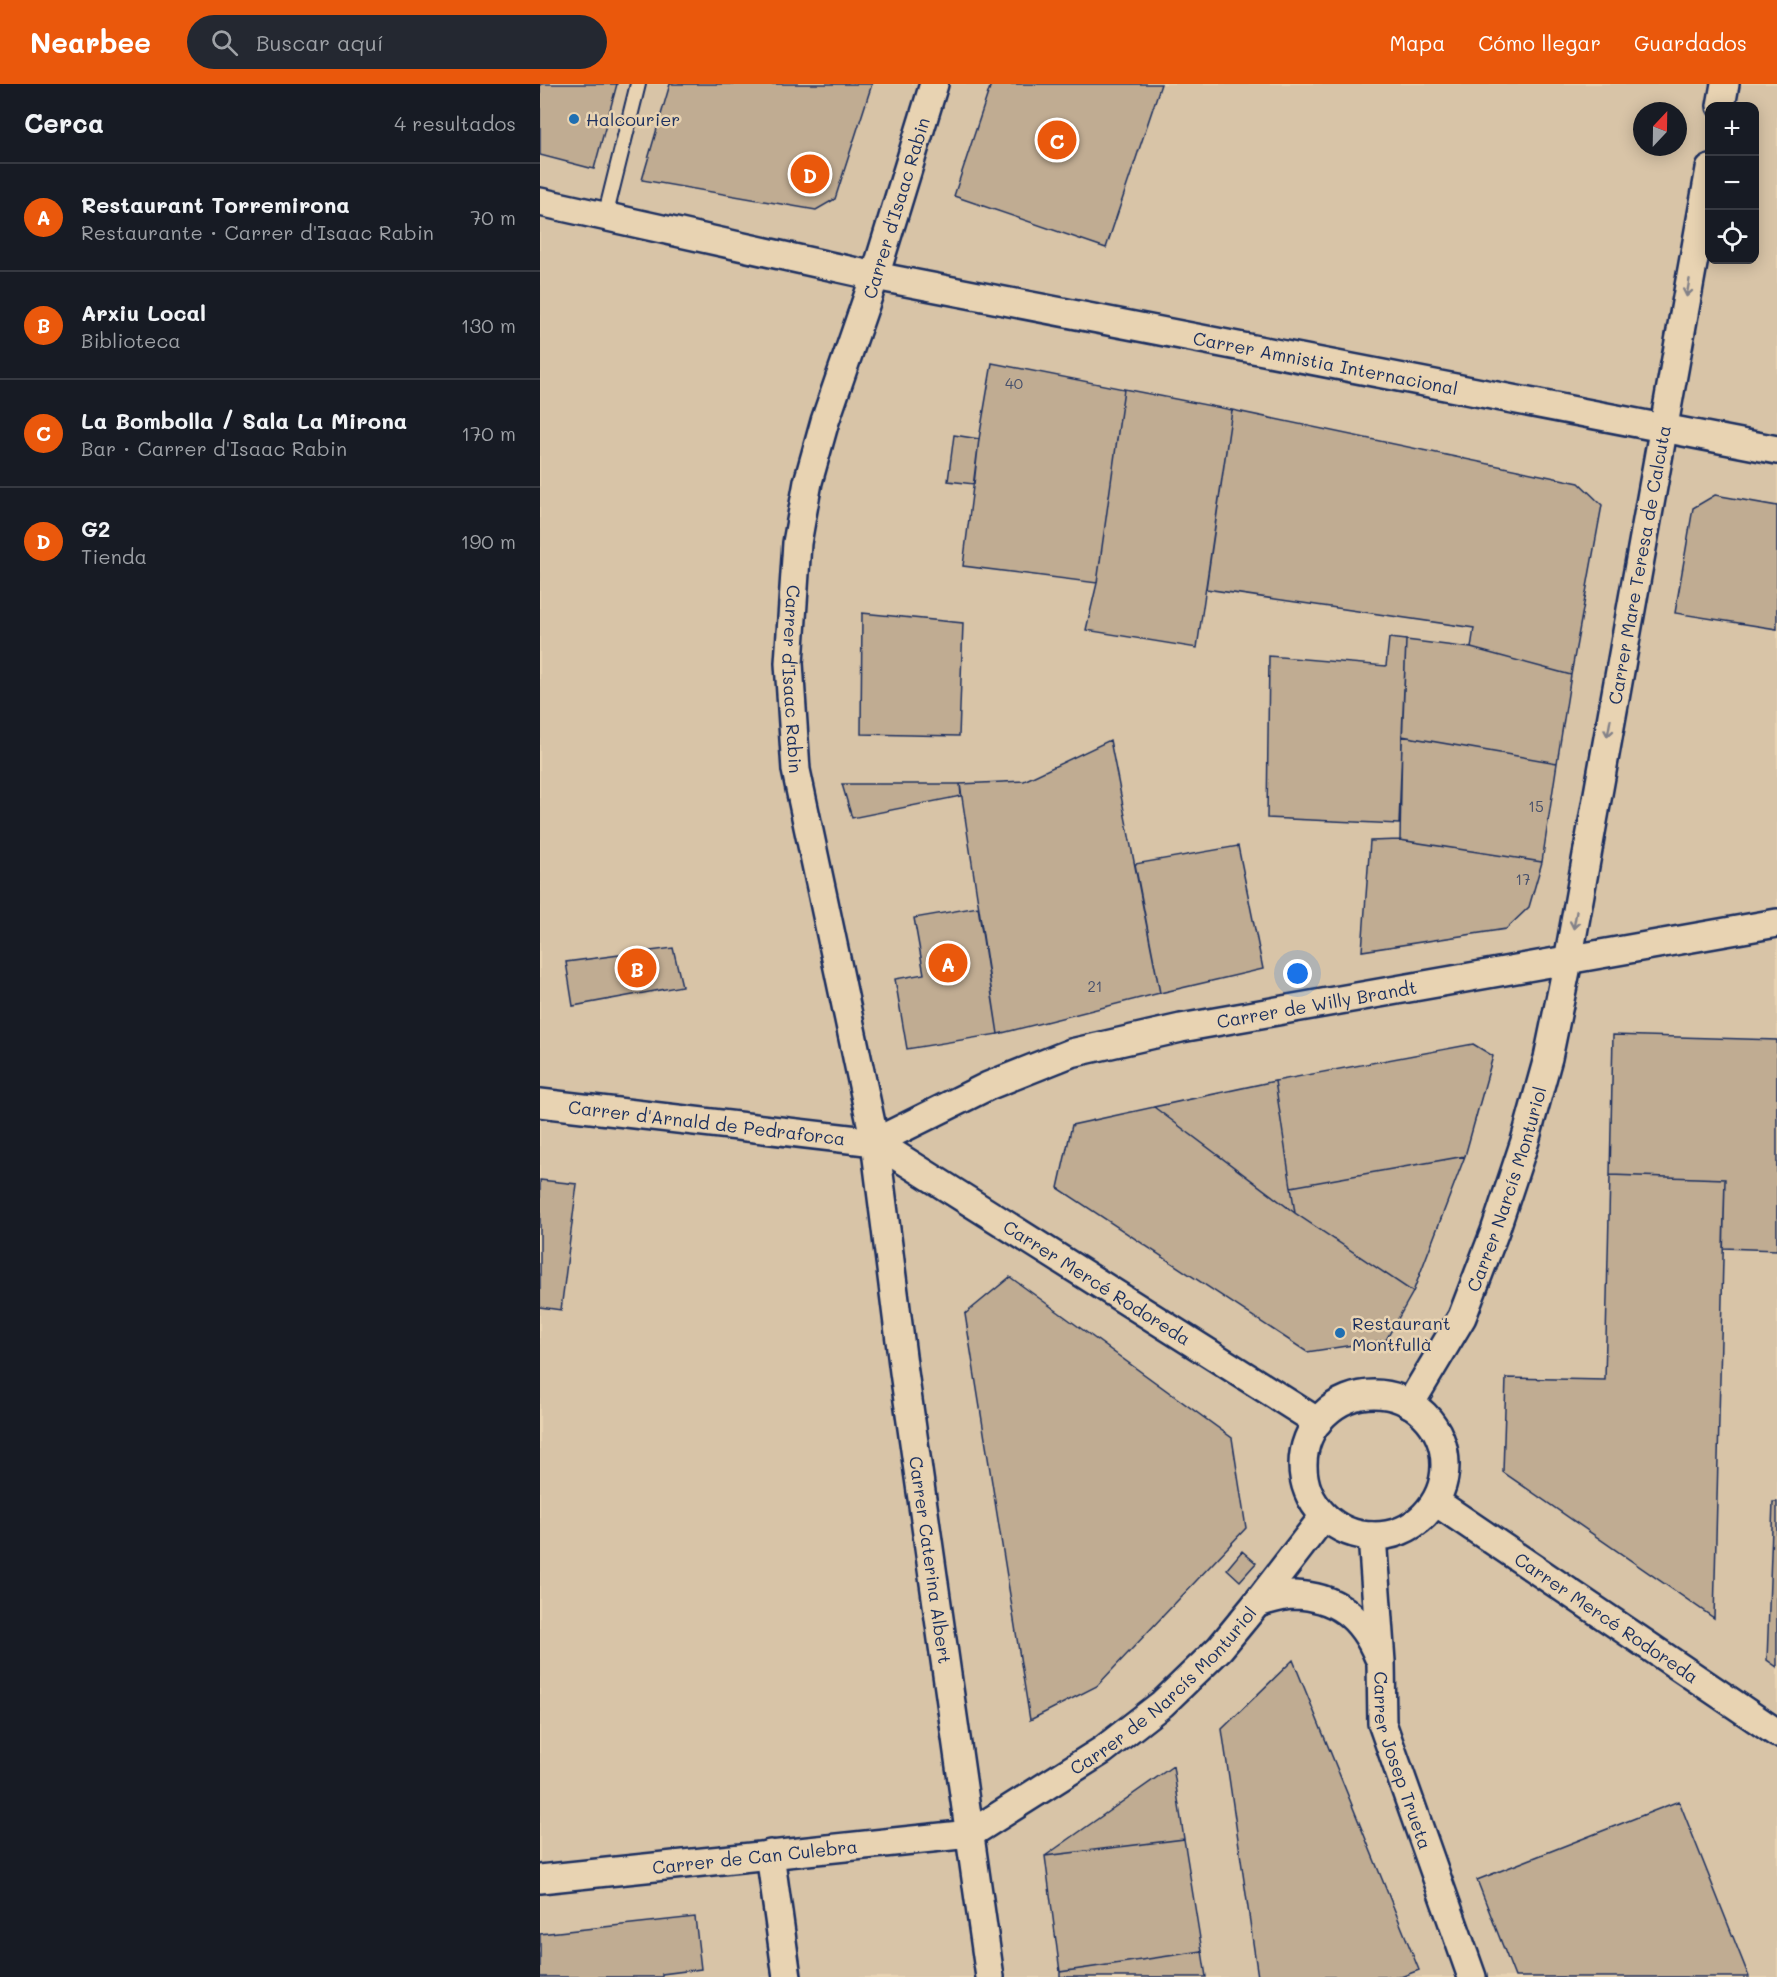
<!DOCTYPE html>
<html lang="es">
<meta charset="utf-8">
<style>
body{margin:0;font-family:Mali,sans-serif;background:#242831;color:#f1f3f6}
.controls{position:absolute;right:18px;top:18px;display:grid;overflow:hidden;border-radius:12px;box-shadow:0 3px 15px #0003}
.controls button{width:54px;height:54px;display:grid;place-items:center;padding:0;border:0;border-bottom:2px solid #363941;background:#171b24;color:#f1f3f6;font:30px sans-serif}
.compass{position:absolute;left:1093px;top:18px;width:54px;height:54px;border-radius:50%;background:#171b24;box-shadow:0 3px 15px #0003;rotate:22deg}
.you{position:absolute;left:758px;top:890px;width:21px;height:21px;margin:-15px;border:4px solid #fff;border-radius:50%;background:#1a73e8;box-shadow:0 0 0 9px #1a73e833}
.badge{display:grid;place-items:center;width:39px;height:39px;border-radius:50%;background:#ea580c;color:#fff;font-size:20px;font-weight:700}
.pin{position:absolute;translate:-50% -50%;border:3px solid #fff;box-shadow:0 2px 6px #0006}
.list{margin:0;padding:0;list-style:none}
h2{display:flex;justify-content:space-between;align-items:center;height:78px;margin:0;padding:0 24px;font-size:26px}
h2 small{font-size:20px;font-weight:400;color:#9ea1a6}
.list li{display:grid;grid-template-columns:39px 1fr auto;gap:18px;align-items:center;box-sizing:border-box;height:108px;padding:0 24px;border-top:2px solid #363941}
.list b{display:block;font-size:22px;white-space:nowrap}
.list p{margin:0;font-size:20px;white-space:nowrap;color:#9ea1a6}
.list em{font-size:20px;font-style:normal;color:#9ea1a6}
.icon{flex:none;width:33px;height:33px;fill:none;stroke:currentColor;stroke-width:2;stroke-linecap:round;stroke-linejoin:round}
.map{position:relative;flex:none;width:1237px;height:1893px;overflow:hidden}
header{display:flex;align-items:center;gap:36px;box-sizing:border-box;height:84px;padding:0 30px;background:#ea580c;color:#fff}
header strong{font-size:28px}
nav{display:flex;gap:33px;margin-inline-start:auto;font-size:21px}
.search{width:420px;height:54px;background:#242831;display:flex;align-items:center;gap:15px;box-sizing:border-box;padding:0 21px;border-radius:33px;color:#9ea1a6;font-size:22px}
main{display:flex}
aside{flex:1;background:#171b24}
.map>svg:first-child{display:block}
</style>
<header>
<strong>Nearbee</strong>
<div class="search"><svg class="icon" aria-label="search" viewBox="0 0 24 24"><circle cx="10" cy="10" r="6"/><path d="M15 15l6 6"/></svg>Buscar aquí</div>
<nav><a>Mapa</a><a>Cómo llegar</a><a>Guardados</a></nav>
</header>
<main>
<aside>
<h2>Cerca<small>4 resultados</small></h2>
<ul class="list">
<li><span class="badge">A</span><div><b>Restaurant Torremirona</b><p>Restaurante · Carrer d'Isaac Rabin</p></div><em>70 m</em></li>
<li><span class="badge">B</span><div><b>Arxiu Local</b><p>Biblioteca</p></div><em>130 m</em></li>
<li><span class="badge">C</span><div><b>La Bombolla / Sala La Mirona</b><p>Bar · Carrer d'Isaac Rabin</p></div><em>170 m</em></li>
<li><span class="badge">D</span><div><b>G2</b><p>Tienda</p></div><em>190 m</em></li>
</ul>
</aside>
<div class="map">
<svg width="1237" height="1893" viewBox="0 0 1237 1893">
<rect width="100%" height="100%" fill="#e8d3b2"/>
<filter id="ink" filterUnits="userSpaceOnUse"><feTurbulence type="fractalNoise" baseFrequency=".0167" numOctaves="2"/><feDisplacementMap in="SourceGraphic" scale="12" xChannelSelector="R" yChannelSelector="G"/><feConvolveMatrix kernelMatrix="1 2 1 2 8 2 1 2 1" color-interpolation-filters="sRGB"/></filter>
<g filter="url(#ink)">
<!-- built -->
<path fill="#d8c4a7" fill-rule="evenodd" d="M 0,0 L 1237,0 L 1237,1893 L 0,1893 ZM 1170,22 L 1214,22 L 1214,176 L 1170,176 ZM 1102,27 L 1138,27 L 1138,63 L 1102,63 Z"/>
<!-- building -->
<path fill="#c0ac92" stroke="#1b2f5e" stroke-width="1.5" d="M 0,0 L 77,0 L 54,85 L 0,71 Z
M 130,0 L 332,0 L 295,115 L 276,126 L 102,96 Z
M 451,0 L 621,0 L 566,164 L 414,112 Z
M 452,279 L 584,305 L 557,499 L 423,482 L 439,355 Z
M 584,305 L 692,326 L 657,564 L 546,546 L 557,499 Z
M 692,326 L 1039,399 L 1062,421 L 1031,591 L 931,564 L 934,544 L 666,505 Z
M 414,351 L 439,355 L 434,400 L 408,397 Z
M 1175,411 L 1237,422 L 1237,545 L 1135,529 L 1153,424 Z
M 322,529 L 423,539 L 419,652 L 321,650 Z
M 849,554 L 866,556 L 859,740 L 727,734 L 729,572 L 846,582 Z
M 866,556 L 931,564 L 1031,591 L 1017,679 L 862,652 Z
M 862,652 L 1017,679 L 1002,778 L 860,756 Z
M 570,656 L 620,909 L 458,950 L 420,700 L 484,697 Z
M 302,700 L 420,700 L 421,712 L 312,734 Z
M 860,756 L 1002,778 L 989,823 L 966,845 L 822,867 L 830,757 Z
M 698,762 L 723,885 L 620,909 L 595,780 Z
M 438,823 L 458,950 L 367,965 L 355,895 L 384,890 L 374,834 Z
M 133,864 L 142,902 L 33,922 L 26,878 Z
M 1073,951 L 1237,956 L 1237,1166 L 1183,1164 L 1185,1095 L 1070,1091 Z
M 933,960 L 953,972 L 925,1072 L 751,1103 L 735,997 Z
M 735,997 L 751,1103 L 755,1129 L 614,1023 Z
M 614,1023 L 755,1129 L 873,1208 L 846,1256 L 767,1268 L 518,1104 L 532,1041 Z
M 925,1072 L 873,1208 L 755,1129 L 751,1103 Z
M 1070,1091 L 1185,1095 L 1174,1534 L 963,1388 L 966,1294 L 1065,1296 Z
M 0,1096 L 37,1100 L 21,1226 L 0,1223 Z
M 470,1193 L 692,1354 L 706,1444 L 557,1602 L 490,1636 L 425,1230 Z
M 1233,1418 L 1237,1418 L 1237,1583 L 1227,1576 Z
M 702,1467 L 716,1479 L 700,1497 L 687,1485 Z
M 753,1576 L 879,1886 L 861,1893 L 718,1893 L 682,1645 Z
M 633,1682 L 644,1755 L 505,1772 Z
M 1139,1717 L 1209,1893 L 975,1893 L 937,1796 Z
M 644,1755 L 662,1867 L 520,1888 L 505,1772 Z
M 155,1833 L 161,1885 L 122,1890 L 122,1893 L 0,1893 L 0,1850 Z
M 662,1867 L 666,1893 L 520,1893 L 520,1888 Z"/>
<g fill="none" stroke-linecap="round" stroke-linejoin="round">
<!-- lane casing -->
<g stroke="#1b2f5e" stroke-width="18">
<path id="lane" d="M 65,133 L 98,0"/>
</g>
<!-- street casing -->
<g stroke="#1b2f5e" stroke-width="32">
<g id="street">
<path id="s1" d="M 394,0 L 335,192 L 285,337 L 268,398 L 257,459 L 249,579 L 256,686 L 335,1058 L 364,1288 L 450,1893"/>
<path d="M 1181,22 L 1185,0"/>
<path id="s2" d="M 0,118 L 335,192 L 1237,366"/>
<path id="s3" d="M 0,1019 L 335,1058 L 778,1338"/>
<path id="s4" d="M 335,1058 L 448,1002 L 531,969 L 641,944 L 1237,839"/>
<circle cx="834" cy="1381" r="71"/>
<path id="s5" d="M 870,1320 L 922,1233 L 955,1147 L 985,1057 L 1008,974 L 1028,877 L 1170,85"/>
<path id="s6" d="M 896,1418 L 1237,1649"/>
<path id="s7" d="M 832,1452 L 841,1578 L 842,1639 L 932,1893"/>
<path d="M 717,1519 C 729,1516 742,1511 754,1511 C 796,1512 822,1533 838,1572"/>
<path d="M 230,1770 L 247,1893"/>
<path id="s8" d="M 0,1795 L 430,1750 L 563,1666 L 622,1620 L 680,1564 L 717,1519 L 784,1432"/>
</g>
</g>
<!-- lane -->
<use href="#lane" stroke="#e8d3b2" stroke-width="14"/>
<!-- street -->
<use href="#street" stroke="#e8d3b2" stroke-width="27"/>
</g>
<!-- one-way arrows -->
<defs><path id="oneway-shaft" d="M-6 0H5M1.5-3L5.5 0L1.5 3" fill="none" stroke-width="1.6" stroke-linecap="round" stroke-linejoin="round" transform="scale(1.5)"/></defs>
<g stroke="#828188">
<use href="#oneway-shaft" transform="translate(1148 204) rotate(100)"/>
<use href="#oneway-shaft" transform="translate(1069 644) rotate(100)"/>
<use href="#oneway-shaft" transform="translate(1035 836) rotate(100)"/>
</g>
</g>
<!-- markers -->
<g fill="#1f6fb2" stroke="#e8d3b2" stroke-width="2">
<circle cx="34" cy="35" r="6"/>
<circle cx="800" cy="1249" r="6"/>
</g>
<g text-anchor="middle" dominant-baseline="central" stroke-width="5" stroke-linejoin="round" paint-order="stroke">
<!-- number labels -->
<g font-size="15" fill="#444e6b">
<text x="474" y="299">40</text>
<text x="996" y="722">15</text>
<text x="983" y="795">17</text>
<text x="555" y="902">21</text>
</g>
<!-- poi labels -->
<g font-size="18" fill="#1b2f5e" stroke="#e8d3b2" text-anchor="start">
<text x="46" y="35">Halcourier</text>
<text x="812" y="1239">Restaurant<tspan x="812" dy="21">Montfullà</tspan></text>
</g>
<!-- street labels -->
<g font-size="18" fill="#1b2f5e" stroke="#e8d3b2">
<text transform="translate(356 124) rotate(-73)">Carrer d'Isaac Rabin</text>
<text stroke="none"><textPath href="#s2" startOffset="802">Carrer Amnistia Internacional</textPath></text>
<text stroke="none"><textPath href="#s5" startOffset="876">Carrer Mare Teresa de Calcuta</textPath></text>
<text stroke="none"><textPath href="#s1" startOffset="616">Carrer d'Isaac Rabin</textPath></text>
<text stroke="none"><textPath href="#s4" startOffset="466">Carrer de Willy Brandt</textPath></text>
<text stroke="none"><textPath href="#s3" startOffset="168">Carrer d'Arnald de Pedraforca</textPath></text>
<text stroke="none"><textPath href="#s5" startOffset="237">Carrer Narcís Monturiol</textPath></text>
<text stroke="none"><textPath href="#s3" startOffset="600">Carrer Mercé Rodoreda</textPath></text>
<text stroke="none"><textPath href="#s1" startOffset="1509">Carrer Caterina Albert</textPath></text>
<text stroke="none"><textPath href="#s6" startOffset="206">Carrer Mercé Rodoreda</textPath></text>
<text stroke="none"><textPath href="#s8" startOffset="674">Carrer de Narcís Monturiol</textPath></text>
<text stroke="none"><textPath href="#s7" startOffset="228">Carrer Josep Trueta</textPath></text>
<text stroke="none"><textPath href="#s8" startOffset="216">Carrer de Can Culebra</textPath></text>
</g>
</g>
</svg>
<div class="controls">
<button>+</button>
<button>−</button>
<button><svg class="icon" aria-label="locate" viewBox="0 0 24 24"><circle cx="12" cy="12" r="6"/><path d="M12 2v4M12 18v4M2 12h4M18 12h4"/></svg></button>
</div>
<svg class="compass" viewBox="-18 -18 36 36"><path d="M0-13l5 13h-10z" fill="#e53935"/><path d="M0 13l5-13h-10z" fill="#9ea1a6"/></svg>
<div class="you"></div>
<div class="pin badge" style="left:408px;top:879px">A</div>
<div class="pin badge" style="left:97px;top:884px">B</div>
<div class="pin badge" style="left:517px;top:56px">C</div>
<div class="pin badge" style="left:270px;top:90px">D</div>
</div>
</main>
